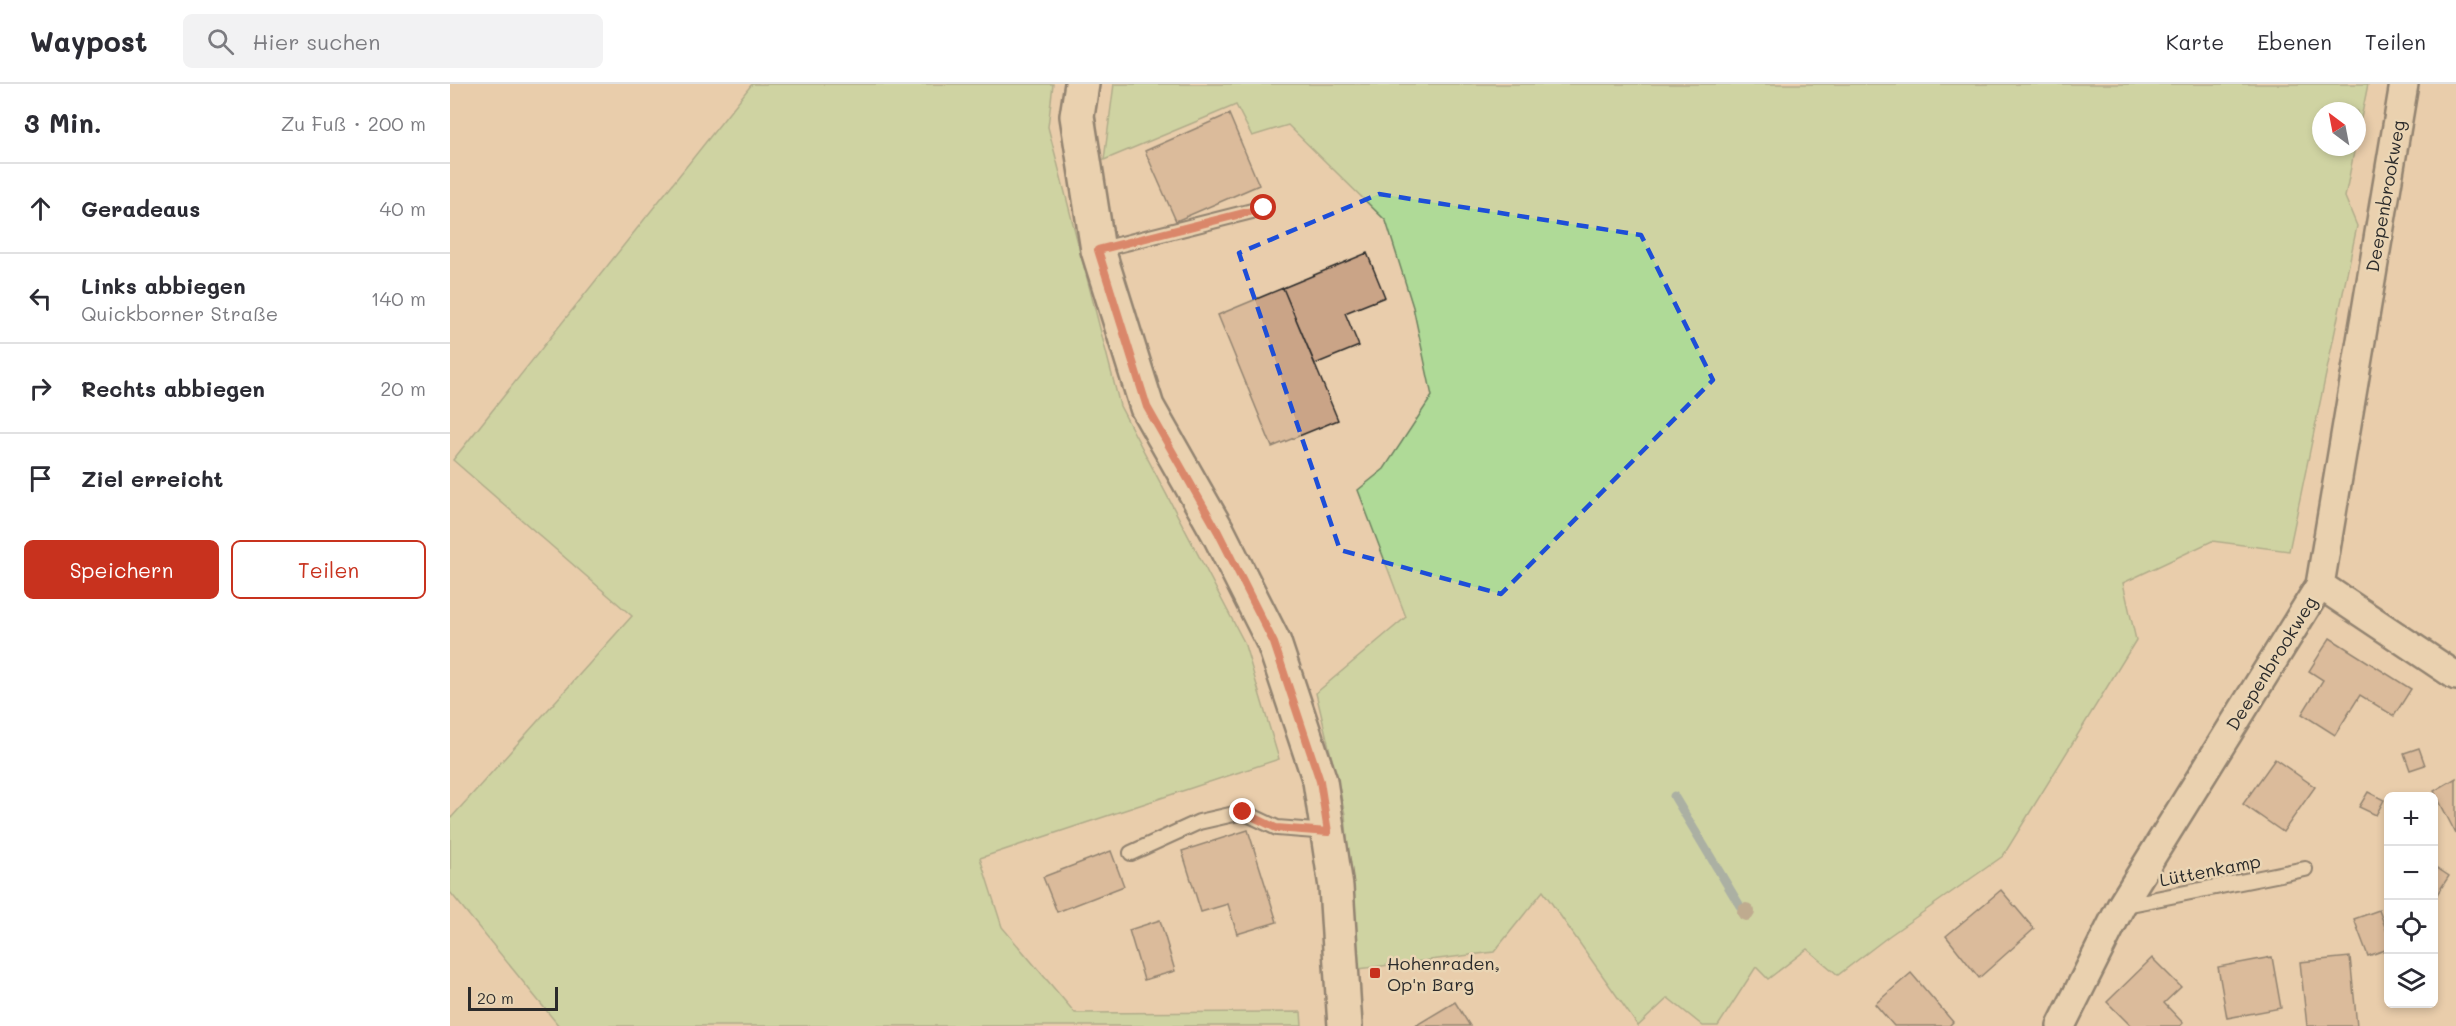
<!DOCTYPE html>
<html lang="de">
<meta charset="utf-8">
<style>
body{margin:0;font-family:Mali,sans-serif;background:#f2f2f3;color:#2b2b33}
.controls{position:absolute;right:18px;bottom:18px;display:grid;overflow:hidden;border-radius:9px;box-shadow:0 3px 9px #0003}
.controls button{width:54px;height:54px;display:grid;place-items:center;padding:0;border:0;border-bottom:2px solid #e1e1e2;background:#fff;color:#2b2b33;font:30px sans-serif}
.compass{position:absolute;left:1862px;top:18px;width:54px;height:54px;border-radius:50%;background:#fff;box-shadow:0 3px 9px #0003;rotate:328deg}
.scale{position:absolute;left:18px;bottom:15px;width:90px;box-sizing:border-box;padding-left:6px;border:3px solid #2b2b2b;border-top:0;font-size:16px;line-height:21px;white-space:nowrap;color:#2b2b2b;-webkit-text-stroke:4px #ead5b4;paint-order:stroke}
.stop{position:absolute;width:18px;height:18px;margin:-14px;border:4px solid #c8321e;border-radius:50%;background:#fff}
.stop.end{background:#c8321e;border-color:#fff;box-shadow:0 2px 6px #0008}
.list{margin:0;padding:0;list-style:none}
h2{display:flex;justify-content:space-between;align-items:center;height:78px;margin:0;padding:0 24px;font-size:26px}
h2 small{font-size:20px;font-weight:400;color:#7c7c81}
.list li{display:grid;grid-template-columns:39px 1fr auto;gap:18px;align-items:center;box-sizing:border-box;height:90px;padding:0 24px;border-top:2px solid #e1e1e2}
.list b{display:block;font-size:22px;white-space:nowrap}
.list p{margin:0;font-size:20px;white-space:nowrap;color:#7c7c81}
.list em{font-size:20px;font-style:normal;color:#7c7c81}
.actions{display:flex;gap:12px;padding:18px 24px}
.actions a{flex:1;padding:14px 0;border:2px solid #c8321e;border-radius:9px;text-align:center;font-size:21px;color:#c8321e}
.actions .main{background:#c8321e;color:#fff}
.icon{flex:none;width:33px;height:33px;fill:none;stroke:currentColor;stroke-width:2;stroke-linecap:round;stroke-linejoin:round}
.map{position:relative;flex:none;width:2006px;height:942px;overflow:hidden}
header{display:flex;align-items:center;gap:36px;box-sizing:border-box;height:84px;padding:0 30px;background:#fff;border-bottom:2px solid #e1e1e2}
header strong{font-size:28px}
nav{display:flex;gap:33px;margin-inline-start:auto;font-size:21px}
.search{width:420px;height:54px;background:#f2f2f3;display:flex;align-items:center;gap:15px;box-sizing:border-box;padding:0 21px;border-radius:9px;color:#7c7c81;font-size:22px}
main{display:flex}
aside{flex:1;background:#fff}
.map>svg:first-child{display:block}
</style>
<header>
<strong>Waypost</strong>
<div class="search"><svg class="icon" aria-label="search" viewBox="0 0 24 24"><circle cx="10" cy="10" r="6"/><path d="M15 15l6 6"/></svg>Hier suchen</div>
<nav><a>Karte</a><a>Ebenen</a><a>Teilen</a></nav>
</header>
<main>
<aside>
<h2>3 Min.<small>Zu Fuß · 200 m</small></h2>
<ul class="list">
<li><svg class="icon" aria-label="ahead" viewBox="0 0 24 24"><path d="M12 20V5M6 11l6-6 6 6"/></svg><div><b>Geradeaus</b></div><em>40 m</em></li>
<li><svg class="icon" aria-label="left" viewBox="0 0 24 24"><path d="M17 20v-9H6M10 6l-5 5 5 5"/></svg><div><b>Links abbiegen</b><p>Quickborner Straße</p></div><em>140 m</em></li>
<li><svg class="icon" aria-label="right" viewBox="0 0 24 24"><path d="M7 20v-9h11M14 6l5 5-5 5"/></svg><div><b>Rechts abbiegen</b></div><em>20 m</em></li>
<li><svg class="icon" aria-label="arrive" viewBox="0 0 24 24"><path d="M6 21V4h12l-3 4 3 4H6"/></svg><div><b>Ziel erreicht</b></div></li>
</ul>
<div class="actions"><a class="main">Speichern</a><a>Teilen</a></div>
</aside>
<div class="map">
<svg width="2006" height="942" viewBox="0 0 2006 942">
<rect width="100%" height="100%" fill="#e9cdac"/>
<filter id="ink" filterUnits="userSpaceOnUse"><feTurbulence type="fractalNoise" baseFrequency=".0167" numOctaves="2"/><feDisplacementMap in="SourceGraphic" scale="12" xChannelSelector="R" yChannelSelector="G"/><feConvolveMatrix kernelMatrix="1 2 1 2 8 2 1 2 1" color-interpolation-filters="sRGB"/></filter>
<g filter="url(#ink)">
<!-- green -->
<path fill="#afda97" stroke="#6d8261" stroke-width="1.5" d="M 302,0 L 603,0 L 598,43 L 670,322 L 794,558 L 829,675 L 530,774 L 552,843 L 625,929 L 851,928 L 852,942 L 109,942 L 0,808 L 0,735 L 182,532 L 3,376 Z
M 664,0 L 1918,0 L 1907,54 L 1907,27 L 1871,27 L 1871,63 L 1905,63 L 1895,113 L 1907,142 L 1839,467 L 1762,457 L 1673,499 L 1686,556 L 1553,772 L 1439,852 L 1388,891 L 1357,865 L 1318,895 L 1306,883 L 1268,942 L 1253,942 L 1218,914 L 1188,942 L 1093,807 L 1044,868 L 908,885 L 895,730 L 866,609 L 956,533 L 908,406 L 934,385 L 982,312 L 963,223 L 936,137 L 838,41 L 802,52 L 786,21 L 654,76 Z"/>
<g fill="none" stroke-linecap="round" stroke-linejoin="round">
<!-- stream -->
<path stroke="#608c9a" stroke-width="9" d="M 1224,712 L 1290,822"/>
</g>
<!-- building -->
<path fill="#caa487" stroke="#2b2b2b" stroke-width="1.5" d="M 779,30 L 809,101 L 726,137 L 695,67 Z
M 917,169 L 935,213 L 895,229 L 909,262 L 865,280 L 833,204 Z
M 833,204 L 888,336 L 822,363 L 768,231 Z
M 1880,554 L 1961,605 L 1944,632 L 1910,611 L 1885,651 L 1852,630 L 1873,596 L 1859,587 Z
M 1969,664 L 1975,681 L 1960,686 L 1954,669 Z
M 1825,675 L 1865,703 L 1833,748 L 1793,720 Z
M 2006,694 L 2006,750 L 1984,707 Z
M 1918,708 L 1934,716 L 1926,731 L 1909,723 Z
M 798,746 L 827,838 L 787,850 L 778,820 L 751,828 L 732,767 Z
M 661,767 L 674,802 L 607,828 L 593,793 Z
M 1984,782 L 1999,792 L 1984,815 Z
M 1551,806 L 1584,845 L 1529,894 L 1496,852 Z
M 1929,826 L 1938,851 L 1938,865 L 1918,872 L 1904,835 Z
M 710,836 L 725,887 L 694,896 L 679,846 Z
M 1822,873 L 1831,924 L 1777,934 L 1768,883 Z
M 1900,873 L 1907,942 L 1857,942 L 1850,878 Z
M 1702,874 L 1731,903 L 1714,919 L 1733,939 L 1730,942 L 1681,942 L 1657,918 Z
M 1461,889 L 1503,938 L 1499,942 L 1444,942 L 1425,920 Z
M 1005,918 L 1020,942 L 965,942 Z"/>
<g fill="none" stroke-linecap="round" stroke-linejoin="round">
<!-- lane casing -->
<g stroke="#2b2b2b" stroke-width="18">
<path id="lane" d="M 648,166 L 814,124
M 681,769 L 749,738 L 793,728 L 827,744 L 878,748
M 1671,822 L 1855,785"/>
</g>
<!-- street casing -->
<g stroke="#2b2b2b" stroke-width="32">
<path id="street" d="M 1870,501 L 2006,592
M 1611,942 L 1671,822 L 1870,501 L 1954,0"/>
</g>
<!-- secondary casing -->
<g stroke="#2b2b2b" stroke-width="38">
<path id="secondary" d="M 632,0 L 627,32 L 648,166 L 697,323 L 768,448 L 824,559 L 870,697 L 886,803 L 895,942"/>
</g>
<!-- lane -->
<use href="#lane" stroke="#ead5b4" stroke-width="14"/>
<!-- street -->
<use href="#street" stroke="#ead5b4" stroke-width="27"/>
<!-- secondary -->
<use href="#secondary" stroke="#ead5b4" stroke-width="33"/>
</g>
<!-- trees -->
<circle fill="#8c826e" cx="1296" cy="828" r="9"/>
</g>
<g fill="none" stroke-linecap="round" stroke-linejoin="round" filter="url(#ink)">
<!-- route -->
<path stroke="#c8321e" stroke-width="8" d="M 793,728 L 826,744 L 878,748 L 870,697 L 824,559 L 768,448 L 697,323 L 648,166 L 814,124"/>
</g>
<!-- marked area -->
<path d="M0 0H2006V942H0ZM 929,110 L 1191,151 L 1263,296 L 1051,510 L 890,466 L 789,169 Z" fill="#e9cdac" fill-opacity=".55" fill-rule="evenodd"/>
<path fill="none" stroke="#1d4ed8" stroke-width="4.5" stroke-dasharray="12 8" stroke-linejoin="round" d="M 929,110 L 1191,151 L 1263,296 L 1051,510 L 890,466 L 789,169 Z"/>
<!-- markers -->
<rect fill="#c8321e" stroke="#ead5b4" stroke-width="2" x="919" y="883" width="12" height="12" rx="3"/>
<g text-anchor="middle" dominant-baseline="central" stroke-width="5" stroke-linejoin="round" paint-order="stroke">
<!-- street labels -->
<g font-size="18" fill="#2b2b2b" stroke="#ead5b4">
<text transform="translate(1935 112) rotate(-80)">Deepenbrookweg</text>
<text transform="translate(1821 579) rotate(-58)">Deepenbrookweg</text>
<text transform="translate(1760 786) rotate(-11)">Lüttenkamp</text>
</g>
<!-- poi labels -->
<g font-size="18" fill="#2b2b2b" stroke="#ead5b4" text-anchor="start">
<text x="937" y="879">Hohenraden,<tspan x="937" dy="21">Op'n Barg</tspan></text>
</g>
</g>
</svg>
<div class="controls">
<button>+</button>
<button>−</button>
<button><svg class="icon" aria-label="locate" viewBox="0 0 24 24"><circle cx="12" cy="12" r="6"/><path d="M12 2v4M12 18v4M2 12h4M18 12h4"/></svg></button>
<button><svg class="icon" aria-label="layers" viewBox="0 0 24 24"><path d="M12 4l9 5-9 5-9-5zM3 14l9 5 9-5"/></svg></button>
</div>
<svg class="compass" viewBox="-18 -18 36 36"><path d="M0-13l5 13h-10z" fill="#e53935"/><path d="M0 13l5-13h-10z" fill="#7c7c81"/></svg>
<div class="scale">20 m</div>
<div class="stop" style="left:814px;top:124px"></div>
<div class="stop end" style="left:793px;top:728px"></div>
</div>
</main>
